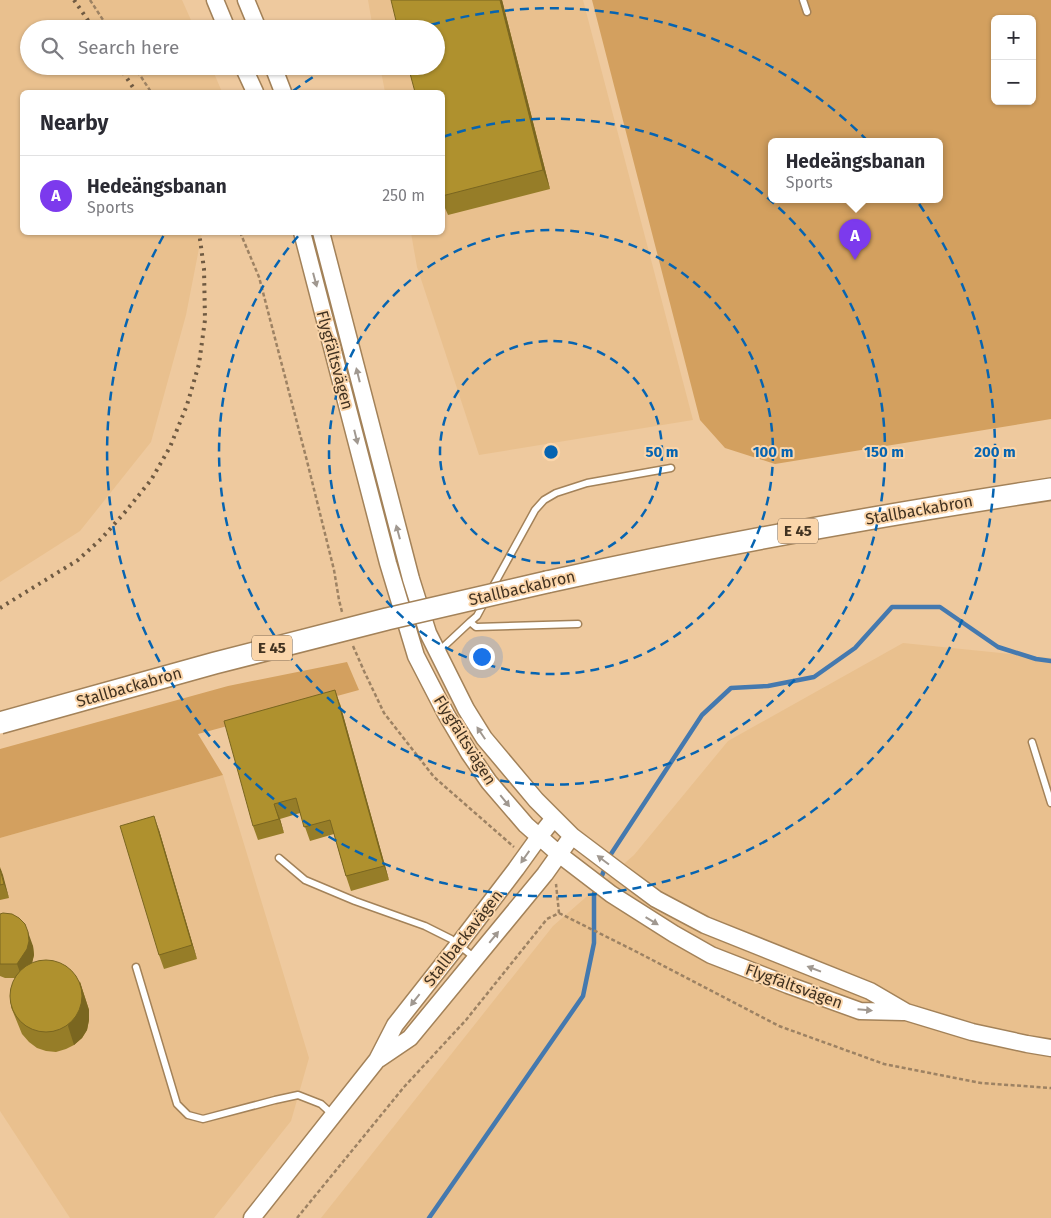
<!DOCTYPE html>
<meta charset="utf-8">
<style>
body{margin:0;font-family:"Fira Sans",sans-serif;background:#f2f2f3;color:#2b2b33}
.controls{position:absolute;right:15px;top:15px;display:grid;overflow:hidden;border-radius:8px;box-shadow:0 1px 4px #0004}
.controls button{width:45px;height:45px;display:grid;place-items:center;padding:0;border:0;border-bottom:1px solid #e1e1e2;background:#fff;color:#2b2b33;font:25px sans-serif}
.you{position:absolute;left:481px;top:656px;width:18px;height:18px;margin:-12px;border:4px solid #fff;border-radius:50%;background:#1a73e8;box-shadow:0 0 0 8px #1a73e833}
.badge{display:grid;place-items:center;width:32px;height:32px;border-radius:50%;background:#7c3aed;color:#fff;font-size:16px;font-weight:700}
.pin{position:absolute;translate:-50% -41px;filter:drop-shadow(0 1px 2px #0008)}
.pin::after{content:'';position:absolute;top:26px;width:18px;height:15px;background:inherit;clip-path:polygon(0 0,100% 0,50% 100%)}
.popup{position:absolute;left:768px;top:138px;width:175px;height:65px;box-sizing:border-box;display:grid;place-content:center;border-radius:8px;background:#fff;filter:drop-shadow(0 1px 4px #0005);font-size:16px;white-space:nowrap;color:#7c7c81}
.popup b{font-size:19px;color:#2b2b33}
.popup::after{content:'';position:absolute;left:50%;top:100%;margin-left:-10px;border:10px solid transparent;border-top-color:#fff}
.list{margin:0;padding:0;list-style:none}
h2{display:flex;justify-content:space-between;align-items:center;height:65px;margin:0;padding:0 20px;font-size:21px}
h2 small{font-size:16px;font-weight:400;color:#7c7c81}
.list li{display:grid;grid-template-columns:32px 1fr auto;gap:15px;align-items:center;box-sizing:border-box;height:80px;padding:0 20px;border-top:1px solid #e1e1e2}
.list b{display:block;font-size:19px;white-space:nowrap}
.list p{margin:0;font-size:16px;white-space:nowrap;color:#7c7c81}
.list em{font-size:16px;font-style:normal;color:#7c7c81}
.icon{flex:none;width:28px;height:28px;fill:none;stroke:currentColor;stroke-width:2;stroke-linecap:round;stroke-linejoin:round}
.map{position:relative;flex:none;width:1051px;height:1218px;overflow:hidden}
.search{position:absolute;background:#fff;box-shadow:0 1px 4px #0004;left:20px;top:20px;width:425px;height:55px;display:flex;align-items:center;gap:12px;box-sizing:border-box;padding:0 18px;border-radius:28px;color:#7c7c81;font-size:19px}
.panel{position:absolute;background:#fff;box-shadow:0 1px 4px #0004;left:20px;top:90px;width:425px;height:145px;border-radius:8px}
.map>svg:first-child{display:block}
</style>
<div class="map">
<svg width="1051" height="1218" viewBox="0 0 1051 1218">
<rect width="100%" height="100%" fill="#eec99e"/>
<!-- built -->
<path fill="#e9c08e" d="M 0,0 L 182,0 L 195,29 L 29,29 L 29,66 L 211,66 L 222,92 L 22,92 L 22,232 L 202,233 L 186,315 L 151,442 L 80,531 L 0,582 Z
M 368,0 L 583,0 L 693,420 L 479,455 L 417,267 L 411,233 L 442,232 L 442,92 L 385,92 L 380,66 L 436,66 L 436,29 L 373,29 Z
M 903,643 L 1051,658 L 1051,1218 L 321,1218 L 553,926 L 634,855 L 728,741 Z
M 223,775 L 309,1058 L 291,1121 L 214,1218 L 70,1218 L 0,1111 L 0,838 Z"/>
<!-- green -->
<path fill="#d3a05f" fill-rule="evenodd" d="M 592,0 L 1051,0 L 1051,419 L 775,464 L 725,448 L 700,420 ZM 995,19 L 1032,19 L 1032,101 L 995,101 ZM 771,141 L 939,141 L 939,199 L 771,199 Z
M 347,662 L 359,690 L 198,734 L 223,775 L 0,838 L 0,749 L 228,686 Z"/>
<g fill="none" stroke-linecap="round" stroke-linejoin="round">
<!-- stream -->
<path stroke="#4479af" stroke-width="4.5" d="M 609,859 L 611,854 L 702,715 L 731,688 L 768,686 L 814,677 L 855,648 L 892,607 L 940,607 L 998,647 L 1036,659 L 1051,661
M 429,1218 L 583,996 L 594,943 L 594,894 L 606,866"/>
<!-- lane casing -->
<g stroke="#a38259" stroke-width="9">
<path id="lane" d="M 803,0 L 807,12
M 491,590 L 535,510 L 544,500 L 556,493 L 587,483 L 671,468
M 470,622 L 477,616 L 485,601
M 439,651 L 470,622 L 476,627 L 578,624
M 1032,742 L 1051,803
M 279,858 L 305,880 L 355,901 L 425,926 L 451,939 L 475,958
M 136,967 L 177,1104 L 188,1115 L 203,1119 L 275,1100 L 298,1095 L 321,1104 L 333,1115"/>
</g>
<!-- secondary casing -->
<g stroke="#a38259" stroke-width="19">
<path id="secondary" d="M 215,0 L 227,29
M 246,0 L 258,29
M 243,66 L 255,92
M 273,66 L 283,92
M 302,232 L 388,563 L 416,656 L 446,714 L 469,753 L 489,782 L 526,825 L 560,855 L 611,894 L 674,934 L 711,955 L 788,985 L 860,1011 L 903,1012
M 321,232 L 411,579 L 428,633 L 466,709 L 484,738 L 536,800 L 572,836 L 621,873 L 656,899 L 705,925 L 870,991 L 906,1012 L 972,1032 L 1027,1044 L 1051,1048
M 379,1059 L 410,1038 L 545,874 L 572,836
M 252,1218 L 377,1060 L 395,1025 L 458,945 L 516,869 L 539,837 L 554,818"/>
</g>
<!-- highway casing -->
<g stroke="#a38259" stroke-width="24">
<path id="highway" d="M 547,582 C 714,545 882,515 1051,489"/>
</g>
<!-- path -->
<path stroke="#9d8263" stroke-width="2.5" stroke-dasharray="4 2.5" stroke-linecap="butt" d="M 90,0 L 109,29
M 134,66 L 151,92
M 137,72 L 146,66
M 240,232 L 259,277 L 307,461 L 334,570 L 339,600 L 342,612
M 353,646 L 364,671 L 384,713 L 434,777 L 514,847
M 559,913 L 637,952 L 779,1026 L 884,1064 L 981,1083 L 1051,1088
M 297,1218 L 404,1087 L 466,1020 L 547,919 L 559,913 L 556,884"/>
<!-- lane -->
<use href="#lane" stroke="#fff" stroke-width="6"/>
<!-- secondary -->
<use href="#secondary" stroke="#fff" stroke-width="16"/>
<!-- highway -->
<use href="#highway" stroke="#fff" stroke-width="21"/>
<!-- rail -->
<path stroke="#6f5a42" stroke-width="4" stroke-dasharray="2.5 5" stroke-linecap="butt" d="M 74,0 L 94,29
M 119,66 L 136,92
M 0,608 L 78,560 L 101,539 L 126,511 L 151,480 L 170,447 L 187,405 L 199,364 L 205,320 L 204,269 L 199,232"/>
<!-- highway-bridge casing -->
<g stroke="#a38259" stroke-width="24" stroke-linecap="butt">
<path id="highway-bridge" d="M 0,723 L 215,663 L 387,619 L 547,582"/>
</g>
<!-- highway-bridge -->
<use href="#highway-bridge" stroke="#fff" stroke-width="21"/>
</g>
<!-- wall -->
<path fill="#967d28" d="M 502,0 L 550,189 L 448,215 L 442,201 L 442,92 Z
M 340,704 L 389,880 L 351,891 L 346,876 L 334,834 L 310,841 L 300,813 L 280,819 L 284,833 L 258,840 L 253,826 Z
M 159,830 L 197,959 L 164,969 L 159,955 Z
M 0,867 L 9,898 L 0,900 Z
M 0,914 L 33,946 L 34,955 L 32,963 L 80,982 L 89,1010 L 89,1020 L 87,1030 L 82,1038 L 74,1045 L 66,1049 L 56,1052 L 46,1051 L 37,1048 L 29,1042 L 22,1034 L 11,1007 L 15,978 L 5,978 L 0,976 Z"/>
<!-- shaded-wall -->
<path fill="#7a6620" d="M 500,0 L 502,0 L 550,189 L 543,170 Z
M 335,690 L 340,704 L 389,880 L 384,866 Z
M 274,804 L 280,819 L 284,833 L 279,819 Z
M 154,816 L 159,830 L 197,959 L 192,945 Z
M 0,867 L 3,875 L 9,898 L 4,884 Z
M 28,932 L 33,946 L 34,955 L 32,963 L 22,978 L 17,964 Z
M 80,982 L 89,1010 L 89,1020 L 87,1030 L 82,1038 L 74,1045 L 68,1026 Z"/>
<!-- building -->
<path fill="#af912e" stroke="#7a6620" d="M 391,0 L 500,0 L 543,170 L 442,196 L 442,92 L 415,92 L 408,66 L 436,66 L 436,29 L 398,29 Z
M 335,690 L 384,866 L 346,876 L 330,820 L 304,827 L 296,798 L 274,804 L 279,819 L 253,826 L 224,721 Z
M 154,816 L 192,945 L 159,955 L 120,826 Z
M 0,869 L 4,884 L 0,885 Z
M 3,913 L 12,914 L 19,918 L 25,924 L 28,932 L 29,941 L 27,949 L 17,964 L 0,964 L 0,914 Z
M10 996a36 36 0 1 1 72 0a36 36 0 1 1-72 0Z"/>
<!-- one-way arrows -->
<defs><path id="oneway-solid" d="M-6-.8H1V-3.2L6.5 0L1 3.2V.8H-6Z" transform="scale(1.25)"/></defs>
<g fill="#a09890">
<use href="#oneway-solid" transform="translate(315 280) rotate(75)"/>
<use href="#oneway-solid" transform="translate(358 375) rotate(-104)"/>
<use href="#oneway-solid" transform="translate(356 437) rotate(76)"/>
<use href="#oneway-solid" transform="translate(398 532) rotate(-105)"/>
<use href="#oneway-solid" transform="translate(481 733) rotate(-124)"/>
<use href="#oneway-solid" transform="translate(505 801) rotate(51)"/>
<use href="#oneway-solid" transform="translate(525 857) rotate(125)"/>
<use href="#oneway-solid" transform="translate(603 860) rotate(-143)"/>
<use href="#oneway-solid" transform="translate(652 921) rotate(31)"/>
<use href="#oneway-solid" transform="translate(494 937) rotate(-51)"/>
<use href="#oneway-solid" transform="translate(814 969) rotate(-159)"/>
<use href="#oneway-solid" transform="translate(415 1000) rotate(128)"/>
<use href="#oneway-solid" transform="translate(865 1010) rotate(5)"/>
</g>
<!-- distance rings -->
<g fill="none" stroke="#0664b1" stroke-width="2.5" stroke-dasharray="9 6">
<circle cx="551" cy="452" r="111"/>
<circle cx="551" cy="452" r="222"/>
<path d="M443 137A333 333 0 1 1 300 234"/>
<path d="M293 91A444 444 0 0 1 329 67M417 29A444 444 0 1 1 165 233"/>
</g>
<g text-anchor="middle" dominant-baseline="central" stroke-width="4" stroke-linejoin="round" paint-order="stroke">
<!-- shield labels -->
<g fill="#fbd6ab" stroke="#79634a" stroke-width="1">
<rect x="778" y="518.5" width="40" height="25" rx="4"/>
<rect x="252" y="635.5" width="40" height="25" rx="4"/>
</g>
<g font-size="15" font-weight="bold" fill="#413221">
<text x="798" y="531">E 45</text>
<text x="272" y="648">E 45</text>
</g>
<!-- street labels -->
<g font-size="16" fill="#413221" stroke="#fbd6ab">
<text transform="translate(335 360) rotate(75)">Flygfältsvägen</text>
<text transform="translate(919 510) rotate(-10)">Stallbackabron</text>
<text transform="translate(522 588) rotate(-13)">Stallbackabron</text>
<text transform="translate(129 687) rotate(-16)">Stallbackabron</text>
<text transform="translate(465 740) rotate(58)">Flygfältsvägen</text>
<text transform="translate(463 938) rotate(-52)">Stallbackavägen</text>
<text transform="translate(794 986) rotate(20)">Flygfältsvägen</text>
</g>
</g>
<circle cx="551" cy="452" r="8" fill="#0664b1" stroke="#fbd6ab" stroke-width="2.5"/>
<g font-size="15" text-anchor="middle" font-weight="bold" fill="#0664b1" stroke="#fbd6ab" stroke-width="4" stroke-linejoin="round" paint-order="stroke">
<text x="662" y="457">50 m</text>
<text x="773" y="457">100 m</text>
<text x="884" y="457">150 m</text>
<text x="995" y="457">200 m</text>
</g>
</svg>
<div class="controls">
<button>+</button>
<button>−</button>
</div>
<div class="you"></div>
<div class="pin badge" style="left:855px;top:260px">A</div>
<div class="popup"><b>Hedeängsbanan</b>Sports</div>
<div class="search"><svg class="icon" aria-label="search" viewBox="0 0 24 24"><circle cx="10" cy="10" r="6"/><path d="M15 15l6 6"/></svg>Search here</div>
<section class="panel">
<h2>Nearby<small></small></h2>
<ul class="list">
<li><span class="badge">A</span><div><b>Hedeängsbanan</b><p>Sports</p></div><em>250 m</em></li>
</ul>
</section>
</div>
